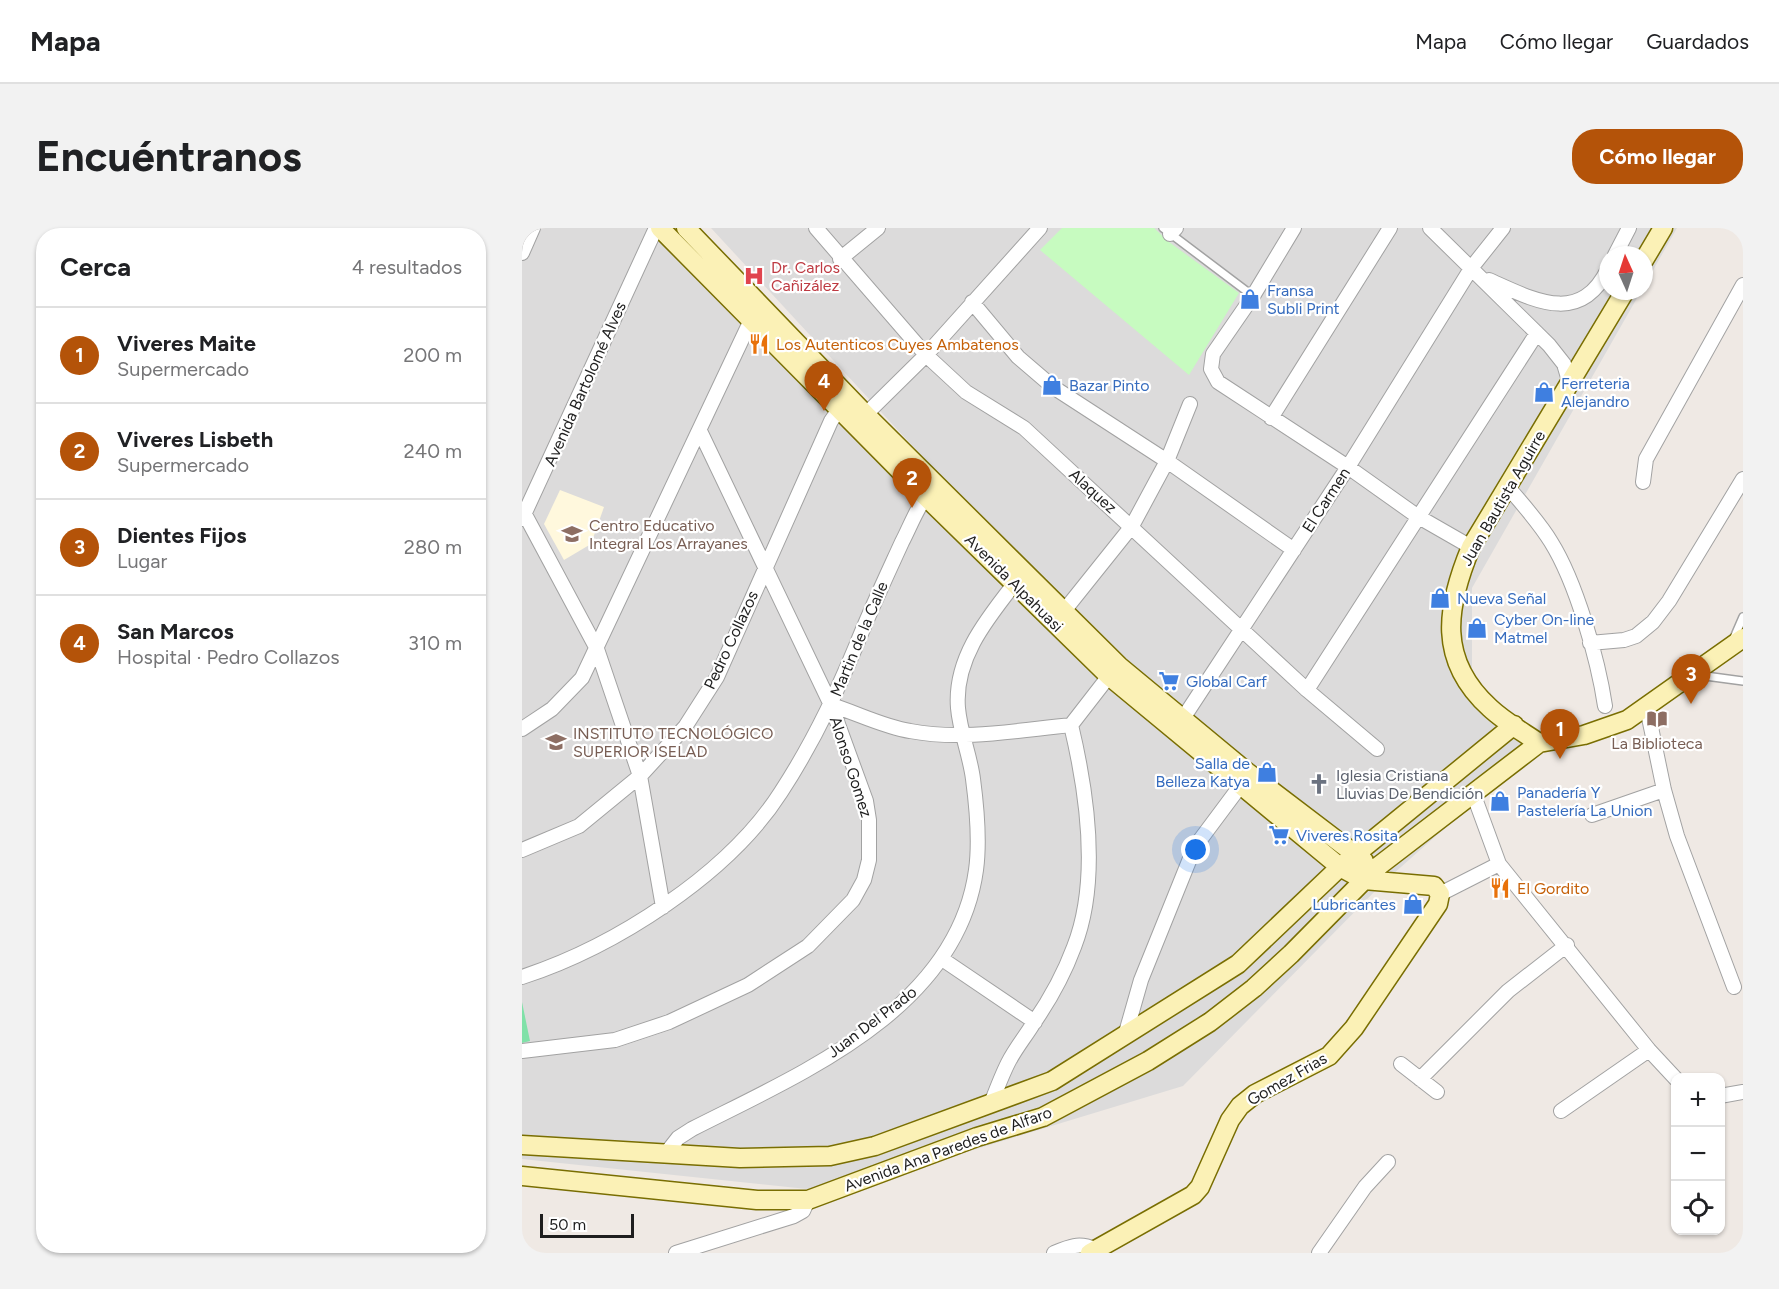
<!DOCTYPE html>
<html lang="es">
<meta charset="utf-8">
<style>
body{margin:0;font-family:Figtree,sans-serif;background:#f2f2f2;color:#202124}
.controls{position:absolute;right:18px;bottom:18px;display:grid;overflow:hidden;border-radius:12px;box-shadow:0 2px 4px #0004}
.controls button{width:54px;height:54px;display:grid;place-items:center;padding:0;border:0;border-bottom:2px solid #e0e0e0;background:#fff;color:#202124;font:30px sans-serif}
.compass{position:absolute;left:1077px;top:18px;width:54px;height:54px;border-radius:50%;background:#fff;box-shadow:0 2px 4px #0004;rotate:357deg}
.scale{position:absolute;left:18px;bottom:15px;width:94px;box-sizing:border-box;padding-left:6px;border:3px solid #1e1e1e;border-top:0;font-size:16px;line-height:21px;white-space:nowrap;color:#1e1e1e;-webkit-text-stroke:4px #fff;paint-order:stroke}
.you{position:absolute;left:674px;top:622px;width:21px;height:21px;margin:-15px;border:4px solid #fff;border-radius:50%;background:#1a73e8;box-shadow:0 0 0 9px #1a73e833}
.badge{display:grid;place-items:center;width:39px;height:39px;border-radius:50%;background:#b45309;color:#fff;font-size:20px;font-weight:700}
.pin{position:absolute;translate:-50% -50px;filter:drop-shadow(0 2px 3px #0008)}
.pin::after{content:'';position:absolute;top:32px;width:21px;height:18px;background:inherit;clip-path:polygon(0 0,100% 0,50% 100%)}
.list{margin:0;padding:0;list-style:none}
h2{display:flex;justify-content:space-between;align-items:center;height:78px;margin:0;padding:0 24px;font-size:26px}
h2 small{font-size:20px;font-weight:400;color:#757577}
.list li{display:grid;grid-template-columns:39px 1fr auto;gap:18px;align-items:center;box-sizing:border-box;height:96px;padding:0 24px;border-top:2px solid #e0e0e0}
.list b{display:block;font-size:22px;white-space:nowrap}
.list p{margin:0;font-size:20px;white-space:nowrap;color:#757577}
.list em{font-size:20px;font-style:normal;color:#757577}
.icon{flex:none;width:33px;height:33px;fill:none;stroke:currentColor;stroke-width:2;stroke-linecap:round;stroke-linejoin:round}
.map{position:relative;flex:none;width:1221px;height:1025px;overflow:hidden;border-radius:24px}
header{display:flex;align-items:center;gap:36px;box-sizing:border-box;height:84px;padding:0 30px;background:#fff;border-bottom:2px solid #e0e0e0}
header strong{font-size:28px}
nav{display:flex;gap:33px;margin-inline-start:auto;font-size:21px}
.intro{display:flex;align-items:center;justify-content:space-between;box-sizing:border-box;height:144px;padding:0 36px}
h1{margin:0;font-size:42px}
.button{padding:15px 27px;border-radius:24px;background:#b45309;color:#fff;font-size:21px;font-weight:700}
main{display:flex;gap:36px;padding:0 36px}
aside{flex:1;background:#fff;border-radius:24px;box-shadow:0 2px 4px #0004}
.map>svg:first-child{display:block}
</style>
<header>
<strong>Mapa</strong>
<nav><a>Mapa</a><a>Cómo llegar</a><a>Guardados</a></nav>
</header>
<div class="intro"><h1>Encuéntranos</h1><a class="button">Cómo llegar</a></div>
<main>
<aside>
<h2>Cerca<small>4 resultados</small></h2>
<ul class="list">
<li><span class="badge">1</span><div><b>Viveres Maite</b><p>Supermercado</p></div><em>200 m</em></li>
<li><span class="badge">2</span><div><b>Viveres Lisbeth</b><p>Supermercado</p></div><em>240 m</em></li>
<li><span class="badge">3</span><div><b>Dientes Fijos</b><p>Lugar</p></div><em>280 m</em></li>
<li><span class="badge">4</span><div><b>San Marcos</b><p>Hospital · Pedro Collazos</p></div><em>310 m</em></li>
</ul>
</aside>
<div class="map">
<svg width="1221" height="1025" viewBox="0 0 1221 1025">
<rect width="100%" height="100%" fill="#efe9e4"/>
<!-- residential -->
<path fill="#dcdbdb" d="M 0,0 L 175,0 L 556,397 L 189,0 L 1155,0 L 1122,58 L 1122,27 L 1086,27 L 1086,63 L 1119,63 L 950,360 L 950,457 L 1015,518 L 861,655 L 661,858 L 313,964 L 0,931 Z"/>
<!-- education -->
<path fill="#fff8dd" d="M 38,262 L 82,279 L 69,316 L 42,332 L 22,296 Z"/>
<!-- park -->
<path fill="#c7fbc0" d="M 540,0 L 632,0 L 647,14 L 717,65 L 667,147 L 518,22 Z"/>
<!-- pitch -->
<path fill="#80e1a8" d="M 0,774 L 8,813 L 0,815 Z"/>
<g fill="none" stroke-linecap="round" stroke-linejoin="round">
<!-- lane casing -->
<g stroke="#a2a2a2" stroke-width="10">
<path id="lane" d="M 641,0 L 731,68
M 1211,412 L 1221,389
M 1176,447 L 1221,453"/>
</g>
<!-- street casing -->
<g stroke="#a2a2a2" stroke-width="16">
<path id="street" d="M 294,0 L 404,127 L 444,164 L 502,200 L 785,462 L 855,521
M 772,0 L 731,68 L 691,126 L 689,141 L 696,154 L 826,239 L 895,288 L 949,319
M 908,0 L 1027,117 L 1042,136 L 1048,156
M 648,6 L 654,0
M 0,25 L 11,0
M 1093,27 L 1107,0
M 318,31 L 356,0
M 967,52 C 1012,72 1058,98 1086,41
M 450,74 L 496,129 L 531,159 L 645,233 L 772,322
M 749,190 L 868,0
M 337,193 L 404,127 L 518,0
M 1121,254 L 1124,231 L 1221,57
M 986,259 C 1001,277 1017,294 1029,314 C 1054,354 1076,431 1083,478
M 0,281 L 75,421 L 118,548 L 141,679
M 0,291 L 134,0
M 542,383 L 610,298 L 645,233 L 668,176
M 1068,415 L 1102,412 L 1114,408 L 1131,394 L 1147,373 L 1221,251
M 785,462 L 1015,105
M 309,477 C 335,485 362,499 388,503 C 441,513 497,502 549,497 L 587,448
M 1125,480 L 1142,562 L 1155,608 L 1212,759
M 656,498 L 826,239 L 950,39 L 981,0
M 0,501 L 30,481 L 60,450 L 230,90
M 951,565 L 977,636 L 1127,822 L 1154,851
M 1070,587 L 1142,562
M 0,622 L 57,598 L 118,548 L 163,499 L 195,449 L 309,193 L 322,174
M 918,666 L 977,636
M 420,731 L 513,794
M 0,749 C 92,719 206,647 259,564 C 289,518 313,469 334,418 C 348,383 364,349 380,314 C 389,297 396,276 409,263
M 603,808 L 619,752 L 667,633 L 678,612 L 719,557
M 0,823 L 93,812 L 147,794 L 226,757 L 286,718 L 331,672 L 342,652 L 347,632 L 347,592 L 344,573 L 309,477 L 178,203
M 879,836 L 915,864
M 898,851 L 986,763 L 1045,717
M 1198,868 L 1221,864
M 470,873 C 475,860 480,847 486,835 C 493,821 503,809 511,796 C 527,773 542,746 552,719 C 578,653 565,564 549,497
M 1039,883 L 1127,822
M 145,924 L 156,910 L 170,901 C 280,845 435,781 454,642 C 458,613 455,581 451,551 C 448,527 438,504 436,480 C 432,431 464,392 493,355
M 154,1025 L 272,988 L 281,983 L 286,972
M 532,1025 C 546,1019 557,1014 572,1021
M 797,1025 L 843,959 L 866,934"/>
</g>
<!-- secondary casing -->
<g stroke="#796e02" stroke-width="21">
<path id="secondary" d="M 138,0 L 404,269 L 587,448 L 818,639 L 842,652 L 912,658 L 918,666 L 916,676 L 832,800 L 807,828 L 733,866 L 718,878 L 708,892 L 678,959 L 671,967 L 568,1025
M 164,0 L 346,189 L 597,438 L 725,544 L 842,633
M 1122,32 L 1141,0
M 1103,63 L 949,319 C 924,379 915,432 968,480 C 983,494 1001,504 1017,515 L 1062,507 L 1105,492 L 1221,410
M 0,917 L 218,930 L 308,928 L 353,918 L 530,853 L 716,736 L 818,639 L 992,497
M 0,948 L 235,972 L 286,972 L 455,909 L 521,889 L 626,833 L 688,794 L 732,760 L 769,726 L 854,640 L 1017,515"/>
</g>
<!-- lane -->
<use href="#lane" stroke="#fff" stroke-width="7"/>
<!-- street -->
<use href="#street" stroke="#fff" stroke-width="14"/>
<!-- secondary -->
<use href="#secondary" stroke="#fbf1b6" stroke-width="18"/>
</g>
<!-- icons -->
<defs>
<g id="hospital-bare" transform="scale(1.62)"><path d="M-5-5h3v3.5h4V-5h3V5h-3V1.5h-4V5h-3Z" fill="#e0444e" stroke="#fff" stroke-width="2.5" paint-order="stroke"/></g>
<g id="shop-bare" transform="scale(1.62)"><path d="M-5-2.5h2.3a2.7 3.5 0 0 1 5.4 0H5L5.5 6h-11ZM-1.5-2.5h3a1.5 2.3 0 0 0-3 0Z" fill="#3f7fe0" stroke="#fff" stroke-width="2.5" paint-order="stroke"/></g>
<g id="restaurant-bare" transform="scale(1.62)"><path d="M-5-6h1v4h1v-4h1v4h1v-4h1v5L-1.5 .5V6h-2V.5L-5-1ZM5-6V6H3V1.5H1.5Q1.5-4 5-6Z" fill="#e8710a" stroke="#fff" stroke-width="2.5" paint-order="stroke"/></g>
<g id="school-bare" transform="scale(1.62)"><path d="M0-5L7-2L0 1L-7-2ZM-4 1L0 2.5L4 1V4Q0 6-4 4Z" fill="#8d6e63" stroke="#fff" stroke-width="2.5" paint-order="stroke"/></g>
<g id="supermarket-bare" transform="scale(1.62)"><path d="M-6-5.5h2.5l.6 2H6L4.5 2H-2.5L-4.4-4H-6ZM-1.5 3.2a1.3 1.3 0 1 0 .1 0ZM3 3.2a1.3 1.3 0 1 0 .1 0Z" fill="#3f7fe0" stroke="#fff" stroke-width="2.5" paint-order="stroke"/></g>
<g id="library-bare" transform="scale(1.62)"><path d="M-6-4Q-3-5.5-.7-3.5V5Q-3 3-6 4ZM6-4Q3-5.5 .7-3.5V5Q3 3 6 4Z" fill="#8d6e63" stroke="#fff" stroke-width="2.5" paint-order="stroke"/></g>
<g id="university-bare" transform="scale(1.62)"><path d="M0-5L7-2L0 1L-7-2ZM-4 1L0 2.5L4 1V4Q0 6-4 4Z" fill="#8d6e63" stroke="#fff" stroke-width="2.5" paint-order="stroke"/></g>
<g id="church-bare" transform="scale(1.62)"><path d="M-1.2-6h2.4v3.5h3.3v2.4h-3.3V6h-2.4V-.1h-3.3v-2.4h3.3Z" fill="#6b7280" stroke="#fff" stroke-width="2.5" paint-order="stroke"/></g>
</defs>
<g fill-rule="evenodd">
<use href="#hospital-bare" x="232" y="48"/>
<use href="#shop-bare" x="728" y="71"/>
<use href="#restaurant-bare" x="237" y="116"/>
<use href="#shop-bare" x="530" y="157"/>
<use href="#shop-bare" x="1022" y="164"/>
<use href="#school-bare" x="50" y="306"/>
<use href="#shop-bare" x="918" y="370"/>
<use href="#shop-bare" x="955" y="400"/>
<use href="#supermarket-bare" x="647" y="453"/>
<use href="#library-bare" x="1135" y="491"/>
<use href="#university-bare" x="34" y="514"/>
<use href="#shop-bare" x="745" y="544"/>
<use href="#church-bare" x="797" y="556"/>
<use href="#shop-bare" x="978" y="573"/>
<use href="#supermarket-bare" x="757" y="607"/>
<use href="#restaurant-bare" x="978" y="660"/>
<use href="#shop-bare" x="891" y="676"/>
</g>
<g text-anchor="middle" dominant-baseline="central" stroke-width="4.5" stroke-linejoin="round" paint-order="stroke">
<!-- health labels -->
<g font-size="16" fill="#be3a42" stroke="#fff" text-anchor="start">
<text x="249" y="39">Dr. Carlos<tspan x="249" dy="18">Cañizález</tspan></text>
</g>
<!-- shop labels -->
<g font-size="16" fill="#366cbe" stroke="#fff" text-anchor="start">
<text x="745" y="62">Fransa<tspan x="745" dy="18">Subli Print</tspan></text>
<text x="1039" y="155">Ferreteria<tspan x="1039" dy="18">Alejandro</tspan></text>
<text x="547" y="157">Bazar Pinto</text>
<text x="935" y="370">Nueva Señal</text>
<text x="972" y="391">Cyber On-line<tspan x="972" dy="18">Matmel</tspan></text>
<text x="664" y="453">Global Carf</text>
<text x="728" y="535" text-anchor="end">Salla de<tspan x="728" dy="18">Belleza Katya</tspan></text>
<text x="995" y="564">Panadería Y<tspan x="995" dy="18">Pastelería La Union</tspan></text>
<text x="774" y="607">Viveres Rosita</text>
<text x="874" y="676" text-anchor="end">Lubricantes</text>
</g>
<!-- food labels -->
<g font-size="16" fill="#c56008" stroke="#fff" text-anchor="start">
<text x="254" y="116">Los Autenticos Cuyes Ambatenos</text>
<text x="995" y="660">El Gordito</text>
</g>
<!-- street labels -->
<g font-size="16" fill="#1e1e1e" stroke="#fff">
<text transform="translate(63 156) rotate(-66)">Avenida Bartolomé Alves</text>
<text transform="translate(571 263) rotate(42)">Alaquez</text>
<text transform="translate(981 270) rotate(-60)">Juan Bautista Aguirre</text>
<text transform="translate(804 272) rotate(-57)">El Carmen</text>
<text transform="translate(492 355) rotate(45)">Avenida Alpahuasi</text>
<text transform="translate(337 411) rotate(-67)">Martin de la Calle</text>
<text transform="translate(209 412) rotate(-65)">Pedro Collazos</text>
<text transform="translate(329 539) rotate(72)">Alonso Gomez</text>
<text transform="translate(350 794) rotate(-37)">Juan Del Prado</text>
<text transform="translate(765 851) rotate(-30)">Gomez Frias</text>
<text transform="translate(426 921) rotate(-20)">Avenida Ana Paredes de Alfaro</text>
</g>
<!-- education labels -->
<g font-size="16" fill="#785e54" stroke="#fff" text-anchor="start">
<text x="67" y="297">Centro Educativo<tspan x="67" dy="18">Integral Los Arrayanes</tspan></text>
<text x="51" y="505">INSTITUTO TECNOLÓGICO<tspan x="51" dy="18">SUPERIOR ISELAD</tspan></text>
<text x="1135" y="515" text-anchor="middle">La Biblioteca</text>
</g>
<!-- worship labels -->
<g font-size="16" fill="#5b616d" stroke="#fff" text-anchor="start">
<text x="814" y="547">Iglesia Cristiana<tspan x="814" dy="18">Lluvias De Bendición</tspan></text>
</g>
</g>
</svg>
<div class="controls">
<button>+</button>
<button>−</button>
<button><svg class="icon" aria-label="locate" viewBox="0 0 24 24"><circle cx="12" cy="12" r="6"/><path d="M12 2v4M12 18v4M2 12h4M18 12h4"/></svg></button>
</div>
<svg class="compass" viewBox="-18 -18 36 36"><path d="M0-13l5 13h-10z" fill="#e53935"/><path d="M0 13l5-13h-10z" fill="#757577"/></svg>
<div class="scale">50 m</div>
<div class="you"></div>
<div class="pin badge" style="left:1038px;top:531px">1</div>
<div class="pin badge" style="left:390px;top:280px">2</div>
<div class="pin badge" style="left:1169px;top:476px">3</div>
<div class="pin badge" style="left:302px;top:183px">4</div>
</div>
</main>
